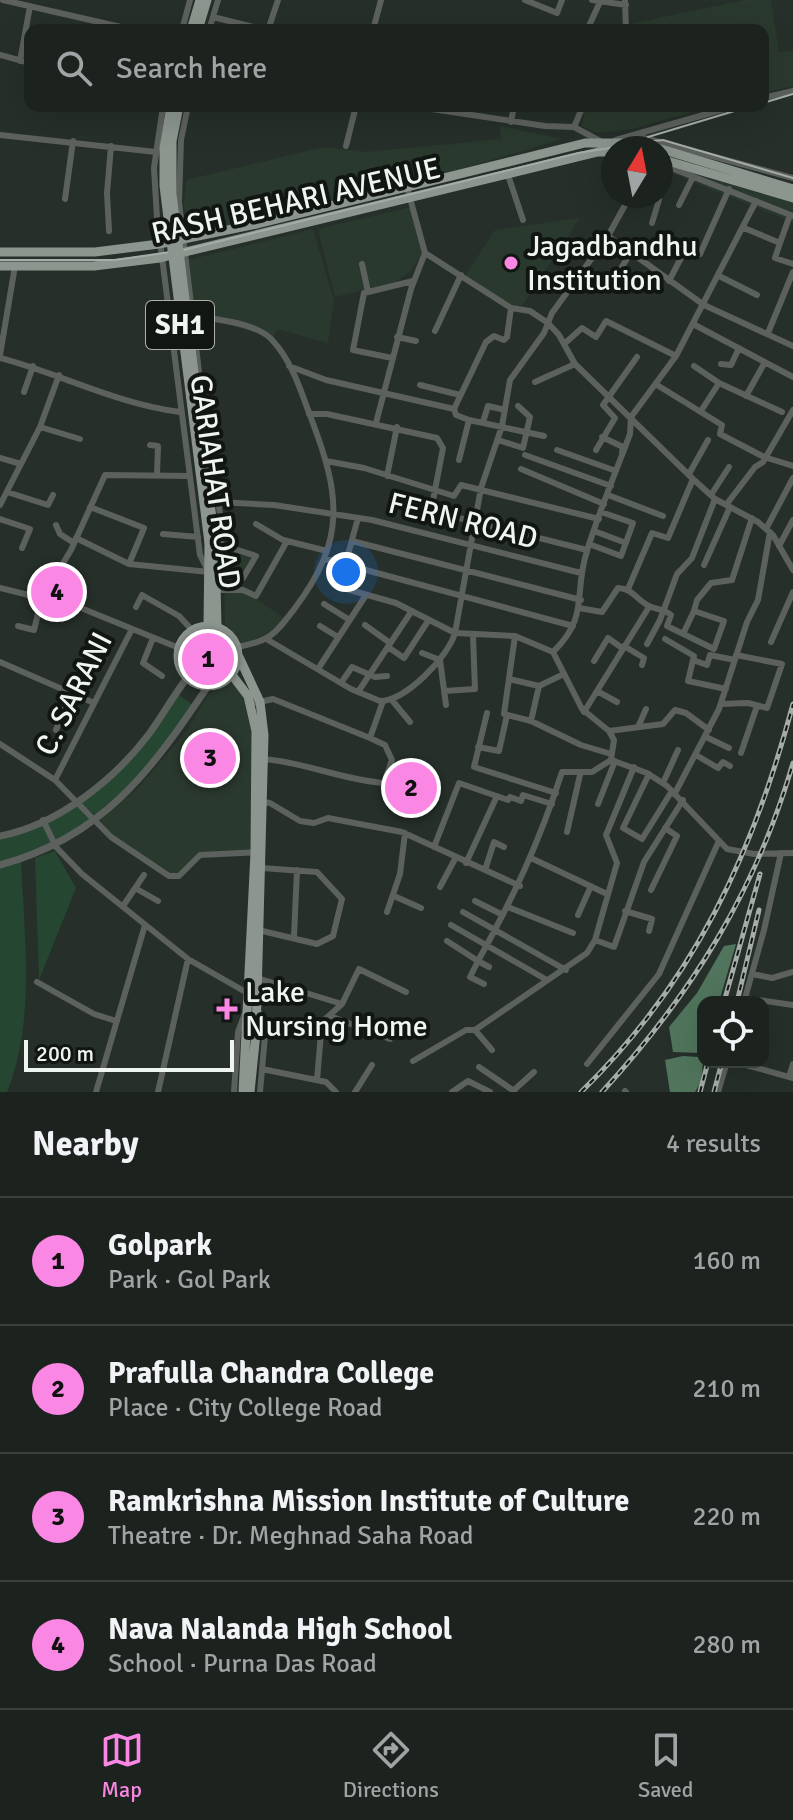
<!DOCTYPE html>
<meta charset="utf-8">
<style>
body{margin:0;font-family:Signika,sans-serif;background:#292f2c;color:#f1f3f6}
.controls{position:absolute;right:24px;bottom:24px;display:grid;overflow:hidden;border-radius:16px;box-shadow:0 8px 32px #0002}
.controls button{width:72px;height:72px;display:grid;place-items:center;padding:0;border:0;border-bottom:2px solid #3a403d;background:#1c231f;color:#f1f3f6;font:40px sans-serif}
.compass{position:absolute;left:601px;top:136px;width:72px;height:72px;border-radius:50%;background:#1c231f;box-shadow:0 8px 32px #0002;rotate:10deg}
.scale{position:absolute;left:24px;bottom:20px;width:210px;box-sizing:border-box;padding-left:8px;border:4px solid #eff5f1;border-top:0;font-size:22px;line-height:28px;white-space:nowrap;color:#eff5f1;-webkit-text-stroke:6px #121613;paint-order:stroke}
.you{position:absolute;left:346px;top:572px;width:28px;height:28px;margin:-20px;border:6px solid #fff;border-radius:50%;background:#1a73e8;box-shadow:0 0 0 12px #1a73e833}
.badge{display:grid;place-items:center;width:52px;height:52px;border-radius:50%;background:#fb87e5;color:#111;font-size:26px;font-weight:700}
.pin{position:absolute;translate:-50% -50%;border:4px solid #fff;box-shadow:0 2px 8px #0006}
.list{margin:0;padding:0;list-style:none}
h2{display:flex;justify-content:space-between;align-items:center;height:104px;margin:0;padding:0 32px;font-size:34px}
h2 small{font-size:26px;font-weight:400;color:#a0a4a4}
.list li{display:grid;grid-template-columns:52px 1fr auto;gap:24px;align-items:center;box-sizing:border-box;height:128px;padding:0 32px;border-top:2px solid #3a403d}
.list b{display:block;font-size:30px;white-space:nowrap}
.list p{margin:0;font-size:26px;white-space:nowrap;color:#a0a4a4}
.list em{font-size:26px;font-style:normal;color:#a0a4a4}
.icon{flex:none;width:44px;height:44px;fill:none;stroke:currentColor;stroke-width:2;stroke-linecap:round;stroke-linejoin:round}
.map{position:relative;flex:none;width:793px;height:1092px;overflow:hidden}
.search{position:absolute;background:#1c231f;box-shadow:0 8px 32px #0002;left:24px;right:24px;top:24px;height:88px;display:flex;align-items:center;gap:20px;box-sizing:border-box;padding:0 28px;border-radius:16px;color:#a0a4a4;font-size:30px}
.sheet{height:616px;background:#1c231f}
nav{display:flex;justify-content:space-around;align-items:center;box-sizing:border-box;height:112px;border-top:2px solid #3a403d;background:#1c231f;font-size:22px;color:#a0a4a4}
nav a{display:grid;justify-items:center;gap:4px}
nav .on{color:#fb87e5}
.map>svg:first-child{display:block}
</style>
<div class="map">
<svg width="793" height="1092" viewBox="0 0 793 1092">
<rect width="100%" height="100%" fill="#262f29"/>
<!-- built -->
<path fill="#2a392e" d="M 744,0 L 771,0 L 779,52 L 793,51 L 793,86 L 763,93 L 763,30 L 630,30 L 631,24 Z
M 586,106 L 713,106 L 632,129 L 596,133 L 582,126 Z
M 500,126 L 563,139 L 450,172 L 191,236 L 184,206 L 186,180 L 324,147 L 366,152 L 501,139 Z
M 664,165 L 793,203 L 793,222 L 695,183 L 664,169 Z
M 411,207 L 422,253 L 411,271 L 395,282 L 335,297 L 318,229 Z
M 580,218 L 523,304 L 511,311 L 465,276 L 495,230 Z
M 313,229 L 334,300 L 328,343 L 277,329 L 273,339 L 194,313 L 188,260 Z
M 223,546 L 253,557 L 241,580 L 245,591 L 284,618 L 271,636 L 242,644 L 225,624 Z
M 235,679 L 257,724 L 256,852 L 198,854 L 179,875 L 170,875 L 96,824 L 138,788 L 188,729 L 208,694 Z"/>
<!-- green -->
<path fill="#254631" d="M184 657a24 24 0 1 1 48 0a24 24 0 1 1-48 0Z
M 179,695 L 193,705 L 147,770 L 95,815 L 79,802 L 101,788 Z
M 75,804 L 92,820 L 59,843 L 0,862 L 0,837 Z
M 55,851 L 76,888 L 39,980 L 35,858 Z
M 21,858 C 24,934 36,1021 7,1092 L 0,1092 L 0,864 Z"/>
<!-- water -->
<path fill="#50755c" d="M 736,944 L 719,1002 L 703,1002 L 703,1049 L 700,1053 L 673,1052 L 669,1027 L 697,993 L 724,946 Z
M 683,1056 L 698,1057 L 703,1062 L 701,1082 L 695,1092 L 670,1092 L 665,1060 Z"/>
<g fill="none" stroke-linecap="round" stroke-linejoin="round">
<!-- minor -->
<path stroke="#5d615e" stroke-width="6" d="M 3,0 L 134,30
M 525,0 L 557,13 L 562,0
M 592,0 L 626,5
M 625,0 L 626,30
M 213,17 L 266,30
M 182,30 L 190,0
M 209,30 L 218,0
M 268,30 L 278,0
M 373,30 L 381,0
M 587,30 L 600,2
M 0,55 L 30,63
M 20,61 L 30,6
M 763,98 L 793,91
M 163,106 L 154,168 L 157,218 L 200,555 L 207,569
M 188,106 L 181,140 L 179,202 L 201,389 L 222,527 L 219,561
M 247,106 L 258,106
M 412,106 L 545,126 L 574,127 L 600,141
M 511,122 L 514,106
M 574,127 L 583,106
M 0,135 L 156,152
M 633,135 L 793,178
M 616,140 L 735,106
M 346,146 L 356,106
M 661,164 L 793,216
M 508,175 L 523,220
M 651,196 L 659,200 L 652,223
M 65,199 L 73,141
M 679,205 L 693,177
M 744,228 L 780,243 L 790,215
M 109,231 L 107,193 L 111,146
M 608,236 L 704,305 L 793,346
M 780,243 L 775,258 L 793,264
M 425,253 L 511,308 L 530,311 L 548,323 L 559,335 L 575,364 L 693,479 L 715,499 L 758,522 L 773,535 L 793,570
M 700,254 L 729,189
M 362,264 L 368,292
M 719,276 L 757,295
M 613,281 L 630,254
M 669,281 L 683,254
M 192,315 C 216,320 257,322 273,341 C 293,363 301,392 311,418 C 340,494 347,539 295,608 C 275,634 271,641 237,647
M 693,324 L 793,377
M 435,331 L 461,275
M 768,333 L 793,272
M 397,337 L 416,341
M 564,344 L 582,328 L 596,337 L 606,321 L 676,356
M 0,355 L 15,266
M 0,358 C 61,374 117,404 180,412
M 392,358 L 353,350 L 364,293 L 413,281
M 721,364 L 731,365 L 739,348
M 289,366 L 326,380 L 454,409 L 486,342 L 494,336 L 504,340 L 507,337 L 511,308
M 694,366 L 719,383 L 782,412
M 535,382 L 575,364
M 420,385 L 460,395
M 657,385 L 722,425 L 720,434 L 764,457 L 793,466
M 24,392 L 33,366
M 746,396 L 765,362
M 454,409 L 456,415 L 469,420 L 459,460
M 701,411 L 719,383
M 309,414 L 327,414 L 437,438 L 443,448 L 431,511 L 587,550
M 469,420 L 544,436
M 483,422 L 488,406 L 505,410
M 376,423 L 411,289 L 425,253 L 407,187
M 40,427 L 80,439
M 602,437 L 623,447 L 622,452
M 498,440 L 523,448 L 530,417 L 518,406
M 150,445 L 158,446 L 157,474
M 557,450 L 616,471
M 596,450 L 615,418 L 603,405 L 637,357
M 525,455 L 611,486
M 0,458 L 21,464 L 40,427 L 59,375
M 326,461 L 364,468 L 454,496 L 461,485 L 599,519
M 521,469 L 604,504
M 689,474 L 708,440
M 387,476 L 397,427
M 7,492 L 48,505 L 53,495
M 608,495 L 663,516
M 711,495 L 729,467
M 218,502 L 274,505 L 372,520 L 581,573
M 0,505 L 21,464
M 726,505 L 755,467 L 763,462 L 793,410
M 90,507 L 144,528 L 129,564
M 358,518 L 339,587 L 396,603 L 455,633 L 515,636 L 553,652 L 582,709 L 609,731 L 614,740 L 611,760
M 0,519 L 30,529 L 22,548
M 256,524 L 283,540 L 327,551
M 56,525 L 60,534 L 74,543
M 766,529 L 793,478
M 594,531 L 626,543
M 163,534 L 198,537
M 76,538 L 129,564 L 209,572
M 352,541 L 581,600
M 589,544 L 621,556 L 633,523 L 601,512
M 222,545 L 256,556 L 243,578
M 779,546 L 793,520
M 325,559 L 573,626
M 704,565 L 730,507
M 55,574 L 71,581
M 0,588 L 81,608 L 179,648
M 628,589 L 652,533 L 668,538 L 693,479
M 216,590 L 243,590 L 256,596 L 287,541
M 324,604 L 348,619
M 136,607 L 142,595 L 179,616 L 192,630
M 579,608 L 602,612 L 618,588 C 633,589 635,598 647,605 C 655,610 663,608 671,615 L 667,626 L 714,649 L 724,621 L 694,611 L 697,600 L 711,583 L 732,580 L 752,518
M 365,625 L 390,643
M 18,626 L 34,630 L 42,598 L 71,550 L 105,475 L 190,476
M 320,626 L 338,637
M 683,634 L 694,611
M 515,636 L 504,714 L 531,721 L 581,745 L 611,754
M 153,638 L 143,663 L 162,676
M 665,639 L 694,656 L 688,681 L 726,689
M 268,640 L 351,689 L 380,701 C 406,701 448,657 455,633 L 481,488 L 502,426 L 510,380 L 544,333 L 552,313 L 608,236 L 630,196
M 771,642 L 793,592
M 647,644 L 660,620 L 677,574 L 692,558 L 715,499
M 624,646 L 644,658 L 642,665
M 388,647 L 404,658 L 428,621
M 553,652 C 590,616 573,594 587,551 C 599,511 616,472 630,434 L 631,417 L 676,356 L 756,201
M 422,653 L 440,660 L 446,705
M 693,660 L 707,665 L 710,655 L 735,660
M 594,661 L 608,638 L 622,648
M 0,662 L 94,703
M 318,669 L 366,595
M 509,679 L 539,686 L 564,674
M 341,683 L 352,667 L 375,677 L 387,676
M 444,691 L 475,689 L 473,635
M 597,691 L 617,702
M 358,692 L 411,612
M 391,699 L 410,722
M 250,704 L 273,699 L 370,738 L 385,745 L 392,760 L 384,783 C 342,780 305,762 263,759
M 721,704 L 748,703 L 767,708 L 782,664 L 736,655
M 584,712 L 649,607
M 487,713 L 474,767 L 556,793
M 531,721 L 539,686
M 638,727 L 646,709
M 56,730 L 71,693
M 609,731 L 663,724 L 675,710 L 686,713 L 709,730
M 706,737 L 729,748
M 370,738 L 383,701
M 0,744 L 55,780 L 111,837 L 169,876 L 179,876 L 200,855 L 259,852
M 478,747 L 499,751 L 507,715
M 741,753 L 757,706
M 696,755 L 718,768 L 723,762 L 730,766
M 611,760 L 647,773 L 667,786 L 727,849 L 754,854 L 793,853
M 649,774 L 623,828 L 642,839 L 670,794 L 675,793 L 719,709 L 747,622 L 758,600 L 770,532
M 55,780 L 132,629
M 663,783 L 678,750
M 263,802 L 270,803 L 300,821 L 314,823 L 328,818 L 402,832 L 520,886
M 598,804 L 615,761
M 43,820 L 56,847 L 82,874 L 188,959 L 256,998
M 567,832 L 580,775
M 434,847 L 459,783 L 508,800 L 510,797 L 521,801 L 523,795 L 552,804
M 531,858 L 607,894
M 466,863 L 497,796
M 485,870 L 494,842 L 504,847
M 440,887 L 455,859
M 135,888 L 158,901
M 651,890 L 677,836 L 665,828
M 394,896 L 421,908
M 475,901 L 503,915
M 123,906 L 144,875
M 508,907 L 573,933
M 625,911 L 652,919 L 649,931
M 387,912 L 400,874 L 405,833
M 463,912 L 566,970
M 578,915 L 591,886
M 451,925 L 547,980
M 258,930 L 317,944 L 333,936 L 342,899 L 317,872 L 262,868
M 294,936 L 297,870
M 595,940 L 614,947 L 644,862 L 683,800
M 447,941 L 478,961 L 470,977 L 484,984
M 489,967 L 478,961 C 514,896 539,843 562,772 L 592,772 L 611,760
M 752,974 L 772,978 L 793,972
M 257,978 L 342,1004
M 37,982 L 94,1014 L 116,1021
M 745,998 L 793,1005
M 744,1002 L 764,930 L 781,853
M 258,1010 L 265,1036 L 260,1092
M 330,1016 L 390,1039
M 492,1050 L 475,1030 L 587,953 L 595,940 L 617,863 L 606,835 L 634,767
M 413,1061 L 466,1030 L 475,1030
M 735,1062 L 793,1078
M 587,1064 L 659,974 L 718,843
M 479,1067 L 514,1091
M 262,1069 L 326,1082 L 336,1092
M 789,1077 L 793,1064
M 317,1080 L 322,1022 L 342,1004 L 359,969 L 406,992
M 513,1091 L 534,1072
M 625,1091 L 626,1092
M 96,1092 L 145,925
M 158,1092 L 188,959
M 234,1092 L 238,1032 L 245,1013
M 355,1092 L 372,1065
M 452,1092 L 468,1081 L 490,1092
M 718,1092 L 727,1062"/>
<!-- tertiary -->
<path stroke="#5d615e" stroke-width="7" d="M 0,836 C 58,825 114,780 149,734 C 163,715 173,696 187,678
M 0,865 C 103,837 151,771 208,686"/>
<!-- primary -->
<path stroke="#8c958e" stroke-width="9" d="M 191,30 L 200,0
M 198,30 L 207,0
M 661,149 L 793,189
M 661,159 L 793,198
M 0,252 L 95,252 L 159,244 L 257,224 L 585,143 L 628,143 L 655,148
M 0,266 L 94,266 L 160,258 L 598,152 L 613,152
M 215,543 L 217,627
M178 656a30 30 0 1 1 60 0a30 30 0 1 1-60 0Z
M 208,626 L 209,543
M 239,657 L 260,702 L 264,735 L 256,1033 L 250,1092
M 232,675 L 248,696 L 256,731 L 255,853 L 243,1092"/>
<!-- tram -->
<path stroke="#a6ada8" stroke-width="2" d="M 763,103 L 793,94
M 648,137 L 751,106
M 0,260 L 115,260 L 184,250 L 578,153 L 653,141 L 663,140 L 793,178"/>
<!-- rail casing -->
<g stroke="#a6ada8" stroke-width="5">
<path id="rail" d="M 724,1002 L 760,874
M 737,1002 L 759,910
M 581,1092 C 694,982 753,854 793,704
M 602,1092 C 691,995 756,891 793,763
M 700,1092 L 708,1062
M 714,1092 L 722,1062"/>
</g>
<!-- rail -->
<use href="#rail" stroke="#121613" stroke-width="2" stroke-dasharray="6" stroke-linecap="butt"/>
<!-- primary-bridge -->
<path stroke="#8c958e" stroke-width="9" d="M 171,106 L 164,148 L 164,186 L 209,543
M 179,106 L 172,141 L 172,194 L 215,543"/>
</g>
<!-- markers -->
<g fill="#fb87e5" stroke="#121613" stroke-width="3">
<circle cx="511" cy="263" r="8"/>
<path d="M223 997h8v8h8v8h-8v8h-8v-8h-8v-8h8z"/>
</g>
<g text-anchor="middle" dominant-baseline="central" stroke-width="8" stroke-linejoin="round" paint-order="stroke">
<!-- shield labels -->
<rect fill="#121613" stroke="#adb2ae" stroke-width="2" x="146" y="301" width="68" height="48" rx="6"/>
<g font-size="28" font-weight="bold" fill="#eff5f1">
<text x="180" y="325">SH1</text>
</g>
<!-- street labels -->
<g font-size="30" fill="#eff5f1" stroke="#121613">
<text transform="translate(296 201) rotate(-13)">RASH BEHARI AVENUE</text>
<text transform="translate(215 482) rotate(82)">GARIAHAT ROAD</text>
<text transform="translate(463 521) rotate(14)">FERN ROAD</text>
<text transform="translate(74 694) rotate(-63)">C. SARANI</text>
</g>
<!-- poi labels -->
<g font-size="30" fill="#eff5f1" stroke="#121613" text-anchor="start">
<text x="527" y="246">Jagadbandhu<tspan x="527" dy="34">Institution</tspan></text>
<text x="245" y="992">Lake<tspan x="245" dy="34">Nursing Home</tspan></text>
</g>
</g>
</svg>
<div class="controls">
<button><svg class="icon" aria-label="locate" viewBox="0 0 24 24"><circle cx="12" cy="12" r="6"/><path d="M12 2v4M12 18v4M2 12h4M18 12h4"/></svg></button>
</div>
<svg class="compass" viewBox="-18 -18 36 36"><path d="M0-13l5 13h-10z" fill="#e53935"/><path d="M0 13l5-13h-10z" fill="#a0a4a4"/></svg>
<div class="scale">200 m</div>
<div class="you"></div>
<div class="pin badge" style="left:208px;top:659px">1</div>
<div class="pin badge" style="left:411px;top:788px">2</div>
<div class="pin badge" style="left:210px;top:758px">3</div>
<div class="pin badge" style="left:57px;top:592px">4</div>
<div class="search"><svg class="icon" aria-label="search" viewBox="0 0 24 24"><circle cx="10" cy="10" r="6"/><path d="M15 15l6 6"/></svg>Search here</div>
</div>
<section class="sheet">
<h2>Nearby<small>4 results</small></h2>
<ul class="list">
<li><span class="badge">1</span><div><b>Golpark</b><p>Park · Gol Park</p></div><em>160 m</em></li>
<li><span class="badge">2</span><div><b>Prafulla Chandra College</b><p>Place · City College Road</p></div><em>210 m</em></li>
<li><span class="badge">3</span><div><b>Ramkrishna Mission Institute of Culture</b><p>Theatre · Dr. Meghnad Saha Road</p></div><em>220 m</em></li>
<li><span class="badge">4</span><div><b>Nava Nalanda High School</b><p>School · Purna Das Road</p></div><em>280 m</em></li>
</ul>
</section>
<nav>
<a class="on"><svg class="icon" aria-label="map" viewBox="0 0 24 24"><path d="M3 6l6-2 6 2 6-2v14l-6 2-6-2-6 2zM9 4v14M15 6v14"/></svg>Map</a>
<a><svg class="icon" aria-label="directions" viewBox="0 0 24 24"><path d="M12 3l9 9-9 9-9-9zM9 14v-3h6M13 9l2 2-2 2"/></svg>Directions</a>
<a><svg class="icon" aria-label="saved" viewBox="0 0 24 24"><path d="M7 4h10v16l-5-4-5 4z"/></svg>Saved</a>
</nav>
